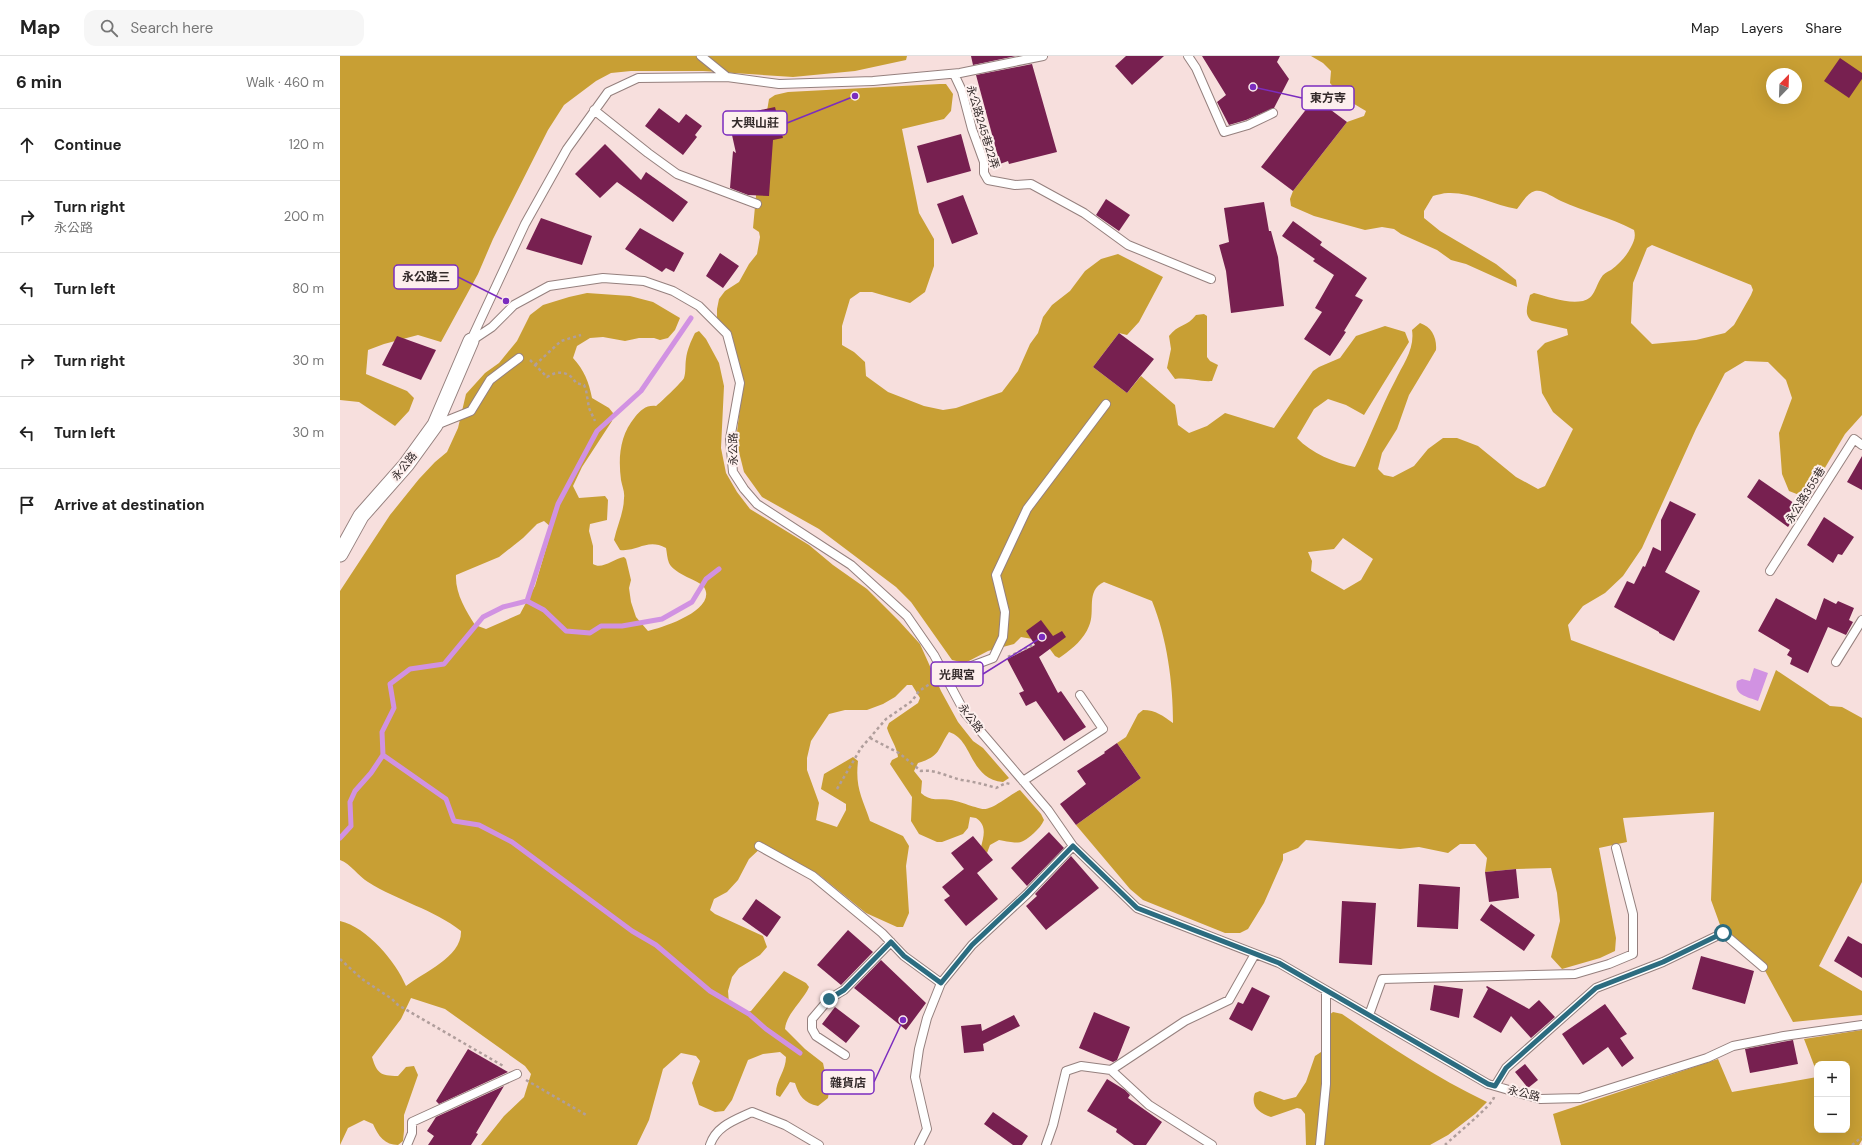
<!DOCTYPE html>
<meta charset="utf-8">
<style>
body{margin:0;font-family:"DM Sans","Noto Sans TC",sans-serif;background:#f6f6f6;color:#222}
.controls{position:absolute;right:12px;bottom:12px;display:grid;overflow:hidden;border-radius:8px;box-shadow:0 4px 16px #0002}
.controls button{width:36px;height:36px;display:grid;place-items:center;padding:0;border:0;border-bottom:1px solid #e0e0e0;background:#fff;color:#222;font:20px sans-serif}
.compass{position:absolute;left:1426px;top:12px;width:36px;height:36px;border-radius:50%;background:#fff;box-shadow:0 4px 16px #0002;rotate:23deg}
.stop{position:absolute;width:12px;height:12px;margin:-9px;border:3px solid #2c6c80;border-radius:50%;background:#fff}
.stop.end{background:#2c6c80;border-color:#fff;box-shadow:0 1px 4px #0008}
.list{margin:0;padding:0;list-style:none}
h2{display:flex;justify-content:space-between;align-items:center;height:52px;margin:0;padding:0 16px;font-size:17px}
h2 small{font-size:13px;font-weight:400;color:#767676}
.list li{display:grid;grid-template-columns:26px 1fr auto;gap:12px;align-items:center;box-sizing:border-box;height:72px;padding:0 16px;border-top:1px solid #e0e0e0}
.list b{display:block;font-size:15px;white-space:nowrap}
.list p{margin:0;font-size:13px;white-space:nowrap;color:#767676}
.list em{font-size:13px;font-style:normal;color:#767676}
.icon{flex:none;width:22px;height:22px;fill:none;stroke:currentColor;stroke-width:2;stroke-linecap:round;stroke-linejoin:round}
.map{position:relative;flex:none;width:1522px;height:1089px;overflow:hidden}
header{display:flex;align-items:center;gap:24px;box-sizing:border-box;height:56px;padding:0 20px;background:#fff;border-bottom:1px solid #e0e0e0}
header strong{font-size:19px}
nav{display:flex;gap:22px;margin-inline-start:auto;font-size:14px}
.search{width:280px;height:36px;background:#f6f6f6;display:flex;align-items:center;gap:10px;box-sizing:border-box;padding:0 14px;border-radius:12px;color:#767676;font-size:15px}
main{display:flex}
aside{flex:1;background:#fff}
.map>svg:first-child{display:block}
</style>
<header>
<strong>Map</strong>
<div class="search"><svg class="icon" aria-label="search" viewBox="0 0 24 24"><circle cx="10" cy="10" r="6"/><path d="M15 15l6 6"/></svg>Search here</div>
<nav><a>Map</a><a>Layers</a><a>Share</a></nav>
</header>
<main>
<aside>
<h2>6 min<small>Walk · 460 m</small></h2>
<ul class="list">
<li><svg class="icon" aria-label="ahead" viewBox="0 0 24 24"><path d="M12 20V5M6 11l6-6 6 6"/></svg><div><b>Continue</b></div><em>120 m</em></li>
<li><svg class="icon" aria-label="right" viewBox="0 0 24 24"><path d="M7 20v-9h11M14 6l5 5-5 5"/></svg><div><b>Turn right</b><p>永公路</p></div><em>200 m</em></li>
<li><svg class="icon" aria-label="left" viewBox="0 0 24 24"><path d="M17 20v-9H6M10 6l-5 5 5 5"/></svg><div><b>Turn left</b></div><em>80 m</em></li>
<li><svg class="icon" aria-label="right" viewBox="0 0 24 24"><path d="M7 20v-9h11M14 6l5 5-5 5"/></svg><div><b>Turn right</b></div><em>30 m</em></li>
<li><svg class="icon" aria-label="left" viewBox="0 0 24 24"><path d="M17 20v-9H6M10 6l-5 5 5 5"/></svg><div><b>Turn left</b></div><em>30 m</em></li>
<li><svg class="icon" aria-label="arrive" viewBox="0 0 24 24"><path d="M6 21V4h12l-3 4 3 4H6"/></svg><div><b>Arrive at destination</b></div></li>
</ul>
</aside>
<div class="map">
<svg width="1522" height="1089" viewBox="0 0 1522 1089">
<rect width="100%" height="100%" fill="#f7dfdd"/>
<!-- forest -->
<path fill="#c89f34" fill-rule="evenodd" d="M 0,0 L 567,0 L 566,4 L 515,15 L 453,21 L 363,15 L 291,15 L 271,17 L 256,25 L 224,49 L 208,74 L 153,183 L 138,218 L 101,286 L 78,279 L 44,288 L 28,294 L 26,318 L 67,335 L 74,342 L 69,355 L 55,370 L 19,346 L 0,344 Z
M 971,0 L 1522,0 L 1522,359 L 1505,378 L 1467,442 L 1449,435 L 1442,418 L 1439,377 L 1452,342 L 1446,324 L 1428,306 L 1405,305 L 1385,317 L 1356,373 L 1302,492 L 1283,520 L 1265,537 L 1243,550 L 1228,569 L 1231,584 L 1420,655 L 1436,614 L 1490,650 L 1502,651 L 1522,662 L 1522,826 L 1479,910 L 1522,935 L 1522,959 L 1453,966 L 1423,911 L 1383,877 L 1371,844 L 1374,756 L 1283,762 L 1287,786 L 1259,792 L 1276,882 L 1275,895 L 1260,902 L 1222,913 L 1211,901 L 1220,865 L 1217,837 L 1211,812 L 1176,813 L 1145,816 L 1147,802 L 1135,788 L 1120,788 L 1108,797 L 1079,791 L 1060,793 L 966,784 L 958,792 L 943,798 L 943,804 L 924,847 L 908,873 L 900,877 L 885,877 L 803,844 L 790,833 L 736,769 L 801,722 L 777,687 L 786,681 L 798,658 L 803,654 C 816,654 823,660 833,667 C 833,627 827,582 812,545 L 764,526 C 745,535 756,555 749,570 C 744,583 733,592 722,600 L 719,602 L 715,600 L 704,585 L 681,581 L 674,588 L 648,595 L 625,607 L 612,604 L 571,546 L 556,531 L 479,473 L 422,441 L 404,416 L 396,384 L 403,327 L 392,279 L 377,263 L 377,253 L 379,243 L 385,235 L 399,226 L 409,208 L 417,198 L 420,181 L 419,176 L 413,172 L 420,97 L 429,43 L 435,39 L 448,36 L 600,28 L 606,28 L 613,38 L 611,55 L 604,63 L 562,73 L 579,157 L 594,183 L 594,210 L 585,236 L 570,247 L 532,236 L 520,236 L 510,243 L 502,270 L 502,289 L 514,296 L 525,306 L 526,320 L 548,336 L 584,350 L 603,354 L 616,352 L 662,336 L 678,315 L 690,288 L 698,277 L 703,261 L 712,249 L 730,235 L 745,215 L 761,203 L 778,198 L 823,221 L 799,266 L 787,279 L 779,277 L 753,311 L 787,337 L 801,320 L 835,349 L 838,369 L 849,377 L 867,370 L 885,357 L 934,372 L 973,315 L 979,311 L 1000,302 L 1016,280 L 1045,270 L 1065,276 L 1069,286 L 1024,359 L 1006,349 L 988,343 L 974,353 L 957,382 C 971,397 995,407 1015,411 C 1030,383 1040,353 1055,325 C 1063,308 1075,293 1072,274 L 1080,267 C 1092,271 1097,282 1096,294 L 1069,339 L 1057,373 L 1042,397 L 1038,413 L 1044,419 L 1053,421 L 1074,410 L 1088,393 L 1103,382 L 1117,382 L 1138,390 L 1176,421 L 1198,433 L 1205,430 L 1233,373 L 1213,356 L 1202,337 L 1197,295 L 1205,287 L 1228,279 L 1227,273 L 1192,265 C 1183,259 1188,248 1190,239 L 1194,237 C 1209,241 1227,248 1243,245 C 1255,242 1255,231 1261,222 C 1263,218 1267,216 1271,214 C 1280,207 1286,201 1291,191 C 1294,185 1296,181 1294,174 C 1270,161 1244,156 1221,145 C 1214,142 1203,133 1195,135 C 1187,137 1182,147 1177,153 C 1154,149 1131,136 1108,137 C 1103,137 1097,139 1093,140 L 1084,155 L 1084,162 L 1100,175 L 1156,208 L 1176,224 L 1177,231 L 1126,208 L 1111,204 L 1097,194 L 1061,178 L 1054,173 L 1042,171 L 1025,174 L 974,160 L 951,150 L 950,143 L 953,135 L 1007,66 L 1024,60 L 1026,55 C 1012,47 1000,40 990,27 L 991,15 L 983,7 ZM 1432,18 L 1456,18 L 1456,42 L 1432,42 ZM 1312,189 L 1411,229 L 1413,234 L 1411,239 L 1394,269 L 1385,277 L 1356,284 L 1312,288 L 1291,267 L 1293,227 L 1307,192 ZM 1003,482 L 1033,503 L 1021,524 L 1004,534 L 971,515 L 972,505 L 968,496 L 994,493 Z
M 247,237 L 290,240 L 313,246 L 340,262 L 335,274 L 328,282 L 320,284 L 314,282 L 299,282 L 285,285 L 263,281 L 250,282 L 237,290 L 233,302 C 244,314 249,326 252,342 L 269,352 L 273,357 L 272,365 L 242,411 L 233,430 L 239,442 L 265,440 L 268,444 L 267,464 L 250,468 L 249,475 L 253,490 L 253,508 C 262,514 273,503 284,501 L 286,503 L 291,524 L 289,532 L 291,546 L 296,561 L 308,575 C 322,572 378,554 364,531 C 359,524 335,519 329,507 C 327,502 327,497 326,492 C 307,482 298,496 280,494 L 274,484 C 277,470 284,456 284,442 C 285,436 282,430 281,424 C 278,401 280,379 295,361 C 301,354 306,349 316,350 C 319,348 343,325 344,322 C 346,316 345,310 346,303 C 347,294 351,285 355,277 L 359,275 L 366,283 L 379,307 L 384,330 L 381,392 L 386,417 L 397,436 L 410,453 L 469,489 L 493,509 L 527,533 L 559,565 L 580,588 L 601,635 L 618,666 L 633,685 L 643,692 L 669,722 L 663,726 C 629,723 633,683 609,676 C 597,694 601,700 578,707 L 574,715 L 582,725 L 581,737 C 590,746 600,742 611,744 C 619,745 638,753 644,753 C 654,753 670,738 680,734 L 701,758 L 704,764 C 702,769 698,773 694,777 C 680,790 677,787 659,784 L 650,789 L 647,797 L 641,791 C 644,780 647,769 636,762 L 630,761 L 628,772 L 623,778 L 602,786 L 597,786 L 579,778 L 571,765 L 572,741 L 550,708 L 552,704 L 558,701 C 557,691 550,682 547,672 L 549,667 L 578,647 L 580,642 L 572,629 L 567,629 L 555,641 L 543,648 L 527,654 L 505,654 L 489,658 L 471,685 L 467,702 L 467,714 L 479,747 L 476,764 L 497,771 L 506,754 L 506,748 L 481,733 L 484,718 L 513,701 L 518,705 C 515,732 522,741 530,765 L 563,780 L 569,790 L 566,810 L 569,857 L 563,871 L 557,871 L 526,857 L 478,818 L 424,789 L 409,803 L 398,824 L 387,836 L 374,843 L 370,854 L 375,858 L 423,880 L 427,891 L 420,899 L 399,912 L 392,921 L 388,935 L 389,947 C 397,954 401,957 411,955 L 444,915 L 466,927 L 469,931 C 463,945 446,958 445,973 L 465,993 L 483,1007 L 489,1035 L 488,1042 L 478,1050 C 464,1047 459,1040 455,1027 L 450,1026 L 440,1041 L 436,1039 C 435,1025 446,1015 446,1001 L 440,996 L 423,998 L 408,1004 L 392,1044 L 384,1055 L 375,1056 L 359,1049 L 352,1027 L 360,1005 L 356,1000 L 341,997 L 323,1013 L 309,1064 L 297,1089 L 141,1089 L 164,1060 L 184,1041 L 191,1018 L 185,1010 L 105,953 L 71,942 L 61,963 L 32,1001 C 37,1017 40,1020 58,1020 L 66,1011 L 74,1010 L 78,1019 L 64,1059 L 64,1075 L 63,1085 L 58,1089 C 45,1089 38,1080 33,1068 L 24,1064 L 8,1072 L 0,1089 L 0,865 C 27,871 56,906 66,930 C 84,916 122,901 121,875 C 93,853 58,845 28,826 C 18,820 11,808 0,804 L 0,535 L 50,459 L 79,423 L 95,406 L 107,396 L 118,372 L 126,338 L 145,317 L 159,307 L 177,285 L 190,259 L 203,249 L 229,241 ZM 204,465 L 212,472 L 195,530 L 180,558 L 146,573 L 135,569 C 126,555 115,537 116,519 L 159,501 L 183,482 L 197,468 Z
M 864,258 L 867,260 L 867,301 L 870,305 L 878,309 L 872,325 C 859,326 848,321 835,323 L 827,312 L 831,293 L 829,280 C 838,268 847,271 856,259 Z
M 993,956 L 1002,958 C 1049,990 1095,1021 1147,1046 L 1135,1058 L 1108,1079 L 1090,1089 L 966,1089 L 965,1058 L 961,1053 L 957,1052 L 931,1061 C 919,1057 910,1050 915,1037 L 920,1035 L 944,1044 L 956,1041 L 966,1026 L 975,1000 L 990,990 L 989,959 Z
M 1522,974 L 1522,1084 L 1519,1089 L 1221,1089 L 1213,1058 L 1378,1003 L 1392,1036 L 1477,1021 L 1477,1074 L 1507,1074 L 1507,1008 L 1477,1008 L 1477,1017 L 1464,983 Z"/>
<!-- water -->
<path fill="#d192e2" d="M 1414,612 L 1428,617 L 1418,645 C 1408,641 1393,639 1397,625 L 1402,623 L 1410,625 Z"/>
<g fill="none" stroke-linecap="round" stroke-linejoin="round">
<!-- stream -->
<path stroke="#d192e2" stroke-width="5" d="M 187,545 L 218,448 L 257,375 L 301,335 L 351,262
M 43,699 L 106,743 L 114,765 L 139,769 L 172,786 L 292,875 L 316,889 L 370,935 L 409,958 L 426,973 L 460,997
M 0,782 L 11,770 L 10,746 L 15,735 L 31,717 L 43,699 L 42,676 L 54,652 L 50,628 L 70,613 L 104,608 L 143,561 L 163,551 L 187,545 L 204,554 L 226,575 L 250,577 L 261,570 L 282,570 L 322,563 L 352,546 L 366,523 L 379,513"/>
</g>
<!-- building -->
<path fill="#772050" d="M 631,0 L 676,0 L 633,9 Z
M 786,0 L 824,0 L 792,29 L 775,10 Z
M 862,0 L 940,0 L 937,6 L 949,23 L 934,52 L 906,64 L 889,69 L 877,46 L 886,39 Z
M 1500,2 L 1522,17 L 1522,23 L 1509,42 L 1484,25 Z
M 692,8 L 717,96 L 669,108 L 668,105 L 660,108 L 636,19 Z
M 975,42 L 1007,66 L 953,135 L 921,111 Z
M 435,51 L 443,82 L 433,84 L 429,140 L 408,139 L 390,132 L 393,95 L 396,97 L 388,61 Z
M 319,52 L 339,67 L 346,58 L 362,70 L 355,79 L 357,81 L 343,99 L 305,70 Z
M 621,78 L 631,115 L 587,127 L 577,90 Z
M 265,88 L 301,124 L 306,116 L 348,146 L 333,166 L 277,126 L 260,142 L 235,118 Z
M 623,139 L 638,178 L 612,188 L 597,148 Z
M 766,143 L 790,159 L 779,175 L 756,159 Z
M 924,146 L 929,175 L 931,175 L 938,201 L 944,250 L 891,257 L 886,215 L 879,189 L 889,186 L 884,152 Z
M 201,162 L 252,180 L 242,209 L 186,193 Z
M 953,165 L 982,186 L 980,189 L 1027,222 L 1015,240 L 1023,244 L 1004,275 L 1006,276 L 990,300 L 964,283 L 982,256 L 975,252 L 994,219 L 973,205 L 975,203 L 942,180 Z
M 300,172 L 344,197 L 334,216 L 326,212 L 322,216 L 285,193 Z
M 380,197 L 399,210 L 383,232 L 366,220 Z
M 779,277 L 814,303 L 787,337 L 753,311 Z
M 57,280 L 96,294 L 81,324 L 42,309 Z
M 1522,400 L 1522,434 L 1507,426 Z
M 1419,423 L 1461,452 L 1448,471 L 1407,441 Z
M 1330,445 L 1356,458 L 1325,516 L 1360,535 L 1334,585 L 1319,577 L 1319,576 L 1274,551 L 1287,525 L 1294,528 L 1303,510 L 1305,511 L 1313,491 L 1321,495 L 1321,464 Z
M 1484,461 L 1514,481 L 1502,499 L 1498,498 L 1493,507 L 1467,489 Z
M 1436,542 L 1476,564 L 1484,542 L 1496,548 L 1498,545 L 1514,552 L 1509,564 L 1513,566 L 1506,579 L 1488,571 L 1468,617 L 1450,608 L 1452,602 L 1447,599 L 1450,594 L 1418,575 Z
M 701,564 L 713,580 L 722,575 L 726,581 L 699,601 L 718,637 L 721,635 L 746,671 L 724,685 L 696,645 L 686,650 L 679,637 L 684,635 L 667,603 L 695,589 L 686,575 Z
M 777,687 L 801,722 L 736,769 L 720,748 L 746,728 L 737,715 L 765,697 L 764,696 Z
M 709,776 L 724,792 L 687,830 L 671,812 Z
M 633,780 L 653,804 L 637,817 L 658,843 L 626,870 L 604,844 L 610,840 L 602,831 L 624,813 L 611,797 Z
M 731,800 L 759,832 L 706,874 L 686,850 L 697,840 L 695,838 Z
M 1176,813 L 1179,842 L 1149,846 L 1145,816 Z
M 1079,828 L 1120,831 L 1118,873 L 1077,871 Z
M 416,843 L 441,861 L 427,881 L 402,863 Z
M 1002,845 L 1036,847 L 1032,909 L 999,907 Z
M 1151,848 L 1195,879 L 1184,895 L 1140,864 Z
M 508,874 L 533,896 L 501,929 L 477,909 Z
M 1508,880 L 1522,888 L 1522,922 L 1494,905 Z
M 1361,900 L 1414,915 L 1405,948 L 1352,933 Z
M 541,904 L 586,947 L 566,974 L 514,932 Z
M 1094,929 L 1123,933 L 1119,962 L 1090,954 Z
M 1147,930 L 1189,953 L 1199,944 L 1215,961 L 1191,982 L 1171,960 L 1161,977 L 1133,961 L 1148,933 L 1146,931 Z
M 912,931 L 930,940 L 912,975 L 889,963 L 898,946 L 903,948 Z
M 1265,948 L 1287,978 L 1280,982 L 1294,1002 L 1282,1011 L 1268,991 L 1243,1009 L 1222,978 Z
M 495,951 L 520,970 L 506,987 L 482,968 Z
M 754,956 L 790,971 L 777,1004 L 773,1006 L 739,992 Z
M 674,959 L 680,970 L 643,988 L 644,995 L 624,997 L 621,970 L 641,968 L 642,975 Z
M 1453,984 L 1458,1008 L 1410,1017 L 1405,993 Z
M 128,993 L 168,1016 L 99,1048 L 96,1045 Z
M 1185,1008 L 1198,1024 L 1188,1032 L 1175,1016 Z
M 767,1023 L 785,1034 L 790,1039 L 788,1042 L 822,1066 L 806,1089 L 794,1089 L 776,1076 L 777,1073 L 747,1055 Z
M 164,1030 L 136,1077 L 138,1078 L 131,1089 L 88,1089 L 94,1080 L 87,1075 L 96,1061 Z
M 653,1056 L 688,1080 L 682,1089 L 673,1089 L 644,1068 Z"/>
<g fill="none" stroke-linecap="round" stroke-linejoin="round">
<!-- lane casing -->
<g stroke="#95807e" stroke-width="10">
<path id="lane" d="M 361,0 L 387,21
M 848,0 L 856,12 L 884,76 L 908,69 L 933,57
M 614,18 L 622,35 L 632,73 L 644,106 L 644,117 L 648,124 L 675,129 L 691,128 L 744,157 L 788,189 L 871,223
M 254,54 L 308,97 L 337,118 L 417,148
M 131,284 L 185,168 L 227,93 L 268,36 L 298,22 L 387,21 L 439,28 L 533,25 L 620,17 L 703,0
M 131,285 L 152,271 L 174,249 L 209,230 L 263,222 L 304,225 L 333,235 L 359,250 L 387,278 L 400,327 L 390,383 L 393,416 L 404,433 L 417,448 L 511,509 L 567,560 L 594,599 L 625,657 L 708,754 L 733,790 L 797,852 L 939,907 L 1148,1028 L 1200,1043 L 1240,1042 L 1367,1002 L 1393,990 L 1444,980 L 1522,969
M 96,369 L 131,355 L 150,324 L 179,302
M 1430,515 L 1514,383 L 1522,389
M 1496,606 L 1522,564
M 605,620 L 653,602 L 663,581 L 665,556 L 656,519 L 687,453 L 766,348
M 683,725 L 763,673 L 740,639
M 419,790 L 473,820 L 542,877 L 564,900 L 601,927
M 1029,959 L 1042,923 L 1235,918 L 1269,908 L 1293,898 L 1293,858 L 1276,792
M 505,999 L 476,980 L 472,973 L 472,963 L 489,943 L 504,934 L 551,886
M 1155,1030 L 1166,1012 L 1256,932 L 1323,906 L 1383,877 L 1423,911
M 67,1089 L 72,1077 L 72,1066 L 177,1018
M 370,1089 C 376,1070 395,1064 412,1056 L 445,1069 L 479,1089
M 579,1089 L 587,1073 L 575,1021 L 579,993 L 587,962 L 601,927 L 632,889 L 687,838 L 733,790
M 706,1089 L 713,1069 L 726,1015 L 741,1010 L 771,1014
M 872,1089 L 809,1049 L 771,1014 L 845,965 L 889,944 L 915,898
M 980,1089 L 986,1028 L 986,935"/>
</g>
<!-- street casing -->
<g stroke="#95807e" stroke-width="17">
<path id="street" d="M 0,498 L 21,460 L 66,409 L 95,369 L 131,285"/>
</g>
<!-- path -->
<path stroke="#b09e9c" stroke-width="2.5" stroke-dasharray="3 3" stroke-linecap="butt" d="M 190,304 L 207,321 C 218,314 229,315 236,327 L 244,329 L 246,334 L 249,352 L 255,365
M 195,309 L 221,285 L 241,279
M 668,601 L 695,588
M 530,682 L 559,697 L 581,715 C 595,713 608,721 622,724 C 634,726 644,728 656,732 L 666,727 L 670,728
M 497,733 L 521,692 L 546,663 L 572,645 L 579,635 L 596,624
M 0,903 L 22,923 L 52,943 L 58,949 L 165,1011
M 186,1024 L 248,1060
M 1105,1089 C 1113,1081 1153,1049 1154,1041
M 1512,1089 L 1522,1081"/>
<!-- lane -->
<use href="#lane" stroke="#fff" stroke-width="8"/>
<!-- street -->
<use href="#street" stroke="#fff" stroke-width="15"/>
</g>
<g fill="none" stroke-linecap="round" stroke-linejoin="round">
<!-- route -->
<path stroke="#2c6c80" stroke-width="5" d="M 489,943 L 504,934 L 551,886 L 564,900 L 601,927 L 632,889 L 686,838 L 733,790 L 797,852 L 939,907 L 1148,1028 L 1155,1030 L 1166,1012 L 1256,932 L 1323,906 L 1383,877"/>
</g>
<g text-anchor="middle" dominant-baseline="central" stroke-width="4" stroke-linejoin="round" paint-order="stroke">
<!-- street labels -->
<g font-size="11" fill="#332a2a" stroke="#fdefed">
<text transform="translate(643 71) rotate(73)">永公路245巷22弄</text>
<text transform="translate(393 393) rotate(-91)">永公路</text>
<text transform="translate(64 410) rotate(-51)">永公路</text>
<text transform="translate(1465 439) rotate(-58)">永公路355巷</text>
<text transform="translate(631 662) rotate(53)">永公路</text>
<text transform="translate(1184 1037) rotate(14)">永公路</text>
</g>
</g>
<!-- callouts -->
<path fill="none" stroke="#7b2cbf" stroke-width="1.5" d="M913 31L962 42M515 40L447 67M166 245L118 221M702 581L643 618M563 964L534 1026"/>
<g fill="#7b2cbf" stroke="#fdefed" stroke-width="1.5">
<circle cx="913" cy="31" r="4"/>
<circle cx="515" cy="40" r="4"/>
<circle cx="166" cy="245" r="4"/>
<circle cx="702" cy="581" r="4"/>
<circle cx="563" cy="964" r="4"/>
</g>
<g fill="#fdefed" stroke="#7b2cbf" stroke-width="1.5">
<rect x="962" y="30" width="52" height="24" rx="4"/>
<rect x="383" y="55" width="64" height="24" rx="4"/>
<rect x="54" y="209" width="64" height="24" rx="4"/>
<rect x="591" y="606" width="52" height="24" rx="4"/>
<rect x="482" y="1014" width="52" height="24" rx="4"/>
</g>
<g font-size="12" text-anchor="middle" font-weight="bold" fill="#332a2a">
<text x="988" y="46">東方寺</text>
<text x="415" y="71">大興山莊</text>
<text x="86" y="225">永公路三</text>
<text x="617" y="623">光興宮</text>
<text x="508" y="1031">雜貨店</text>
</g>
</svg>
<div class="controls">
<button>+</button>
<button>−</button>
</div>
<svg class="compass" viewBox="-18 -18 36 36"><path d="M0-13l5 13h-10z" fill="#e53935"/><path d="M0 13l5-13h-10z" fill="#767676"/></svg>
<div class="stop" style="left:1383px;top:877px"></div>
<div class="stop end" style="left:489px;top:943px"></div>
</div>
</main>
